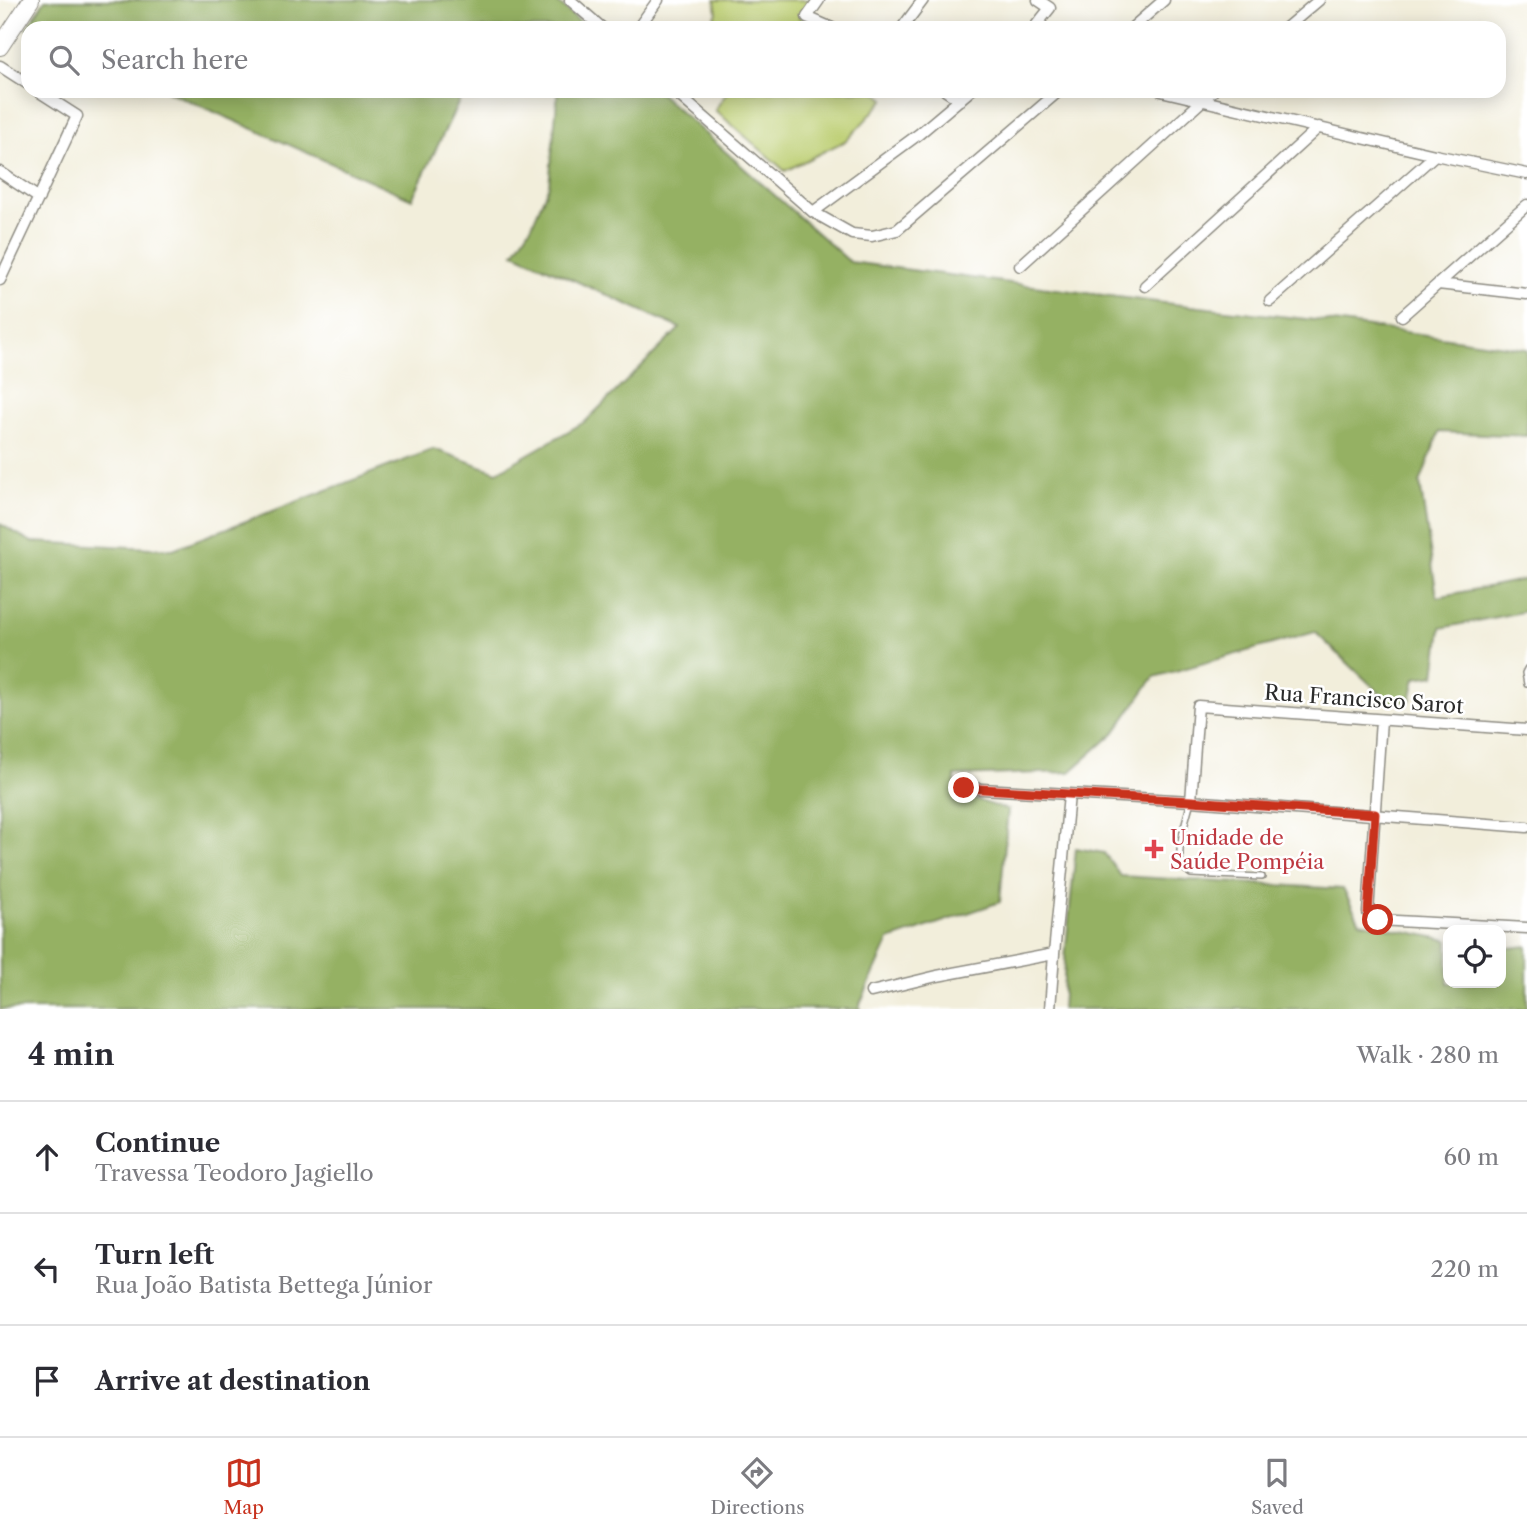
<!DOCTYPE html>
<meta charset="utf-8">
<style>
body{margin:0;font-family:"Libre Caslon Text",serif;background:#f2f2f3;color:#2b2b33}
.controls{position:absolute;right:21px;bottom:21px;display:grid;overflow:hidden;border-radius:14px;box-shadow:0 4px 18px #0003}
.controls button{width:63px;height:63px;display:grid;place-items:center;padding:0;border:0;border-bottom:2px solid #e1e1e2;background:#fff;color:#2b2b33;font:35px sans-serif}
.stop{position:absolute;width:21px;height:21px;margin:-16px;border:5px solid #c8321e;border-radius:50%;background:#fff}
.stop.end{background:#c8321e;border-color:#fff;box-shadow:0 2px 7px #0008}
.list{margin:0;padding:0;list-style:none}
h2{display:flex;justify-content:space-between;align-items:center;height:91px;margin:0;padding:0 28px;font-size:30px}
h2 small{font-size:23px;font-weight:400;color:#7c7c81}
.list li{display:grid;grid-template-columns:46px 1fr auto;gap:21px;align-items:center;box-sizing:border-box;height:112px;padding:0 28px;border-top:2px solid #e1e1e2}
.list b{display:block;font-size:26px;white-space:nowrap}
.list p{margin:0;font-size:23px;white-space:nowrap;color:#7c7c81}
.list em{font-size:23px;font-style:normal;color:#7c7c81}
.icon{flex:none;width:38px;height:38px;fill:none;stroke:currentColor;stroke-width:2;stroke-linecap:round;stroke-linejoin:round}
.map{position:relative;flex:none;width:1527px;height:1009px;overflow:hidden}
.search{position:absolute;background:#fff;box-shadow:0 4px 18px #0003;left:21px;right:21px;top:21px;height:77px;display:flex;align-items:center;gap:18px;box-sizing:border-box;padding:0 24px;border-radius:21px;color:#7c7c81;font-size:26px}
.sheet{height:427px;background:#fff}
nav{display:flex;justify-content:space-around;align-items:center;box-sizing:border-box;height:98px;border-top:2px solid #e1e1e2;background:#fff;font-size:19px;color:#7c7c81}
nav a{display:grid;justify-items:center;gap:4px}
nav .on{color:#c8321e}
.map>svg:first-child{display:block}
</style>
<div class="map">
<svg width="1527" height="1009" viewBox="0 0 1527 1009">
<rect width="100%" height="100%" fill="#fff"/>
<filter id="ink" filterUnits="userSpaceOnUse"><feTurbulence type="fractalNoise" baseFrequency=".0143" numOctaves="2"/><feDisplacementMap in="SourceGraphic" scale="14" xChannelSelector="R" yChannelSelector="G"/><feConvolveMatrix kernelMatrix="1 2 1 2 8 2 1 2 1" color-interpolation-filters="sRGB"/></filter>
<filter id="wash" filterUnits="userSpaceOnUse"><feTurbulence type="fractalNoise" baseFrequency=".00686" numOctaves="4" result="noise"/><feDisplacementMap in="SourceGraphic" scale="28" xChannelSelector="R" yChannelSelector="G"/><feGaussianBlur stdDeviation="1.57" result="paint"/><feColorMatrix in="noise" values="0 0 0 0 0 0 0 0 0 0 0 0 0 0 0 0 0 1.4 0 .05"/><feComposite in="paint" operator="in"/></filter>
<g filter="url(#wash)">
<rect width="100%" height="100%" fill="#f2eedb"/>
<!-- green -->
<path fill="#bcce71" stroke="#747c4e" stroke-width="2" d="M 715,0 L 812,0 L 799,18 L 817,28 L 707,28 L 717,13 Z
M 728,91 L 874,91 L 885,99 L 847,140 L 785,171 L 715,110 Z"/>
<!-- forest -->
<path fill="#95b163" stroke="#606e47" stroke-width="2" d="M 45,0 L 555,0 L 587,28 L 26,29 Z
M 167,91 L 464,91 L 412,199 Z
M 558,91 L 657,91 L 850,262 L 1164,303 L 1341,323 L 1527,349 L 1527,436 L 1439,432 L 1420,483 L 1437,597 L 1527,579 L 1527,611 L 1441,628 L 1435,675 L 1415,678 L 1410,701 L 1389,702 L 1315,632 L 1154,677 L 1114,733 L 1070,772 L 955,776 L 955,793 L 1008,810 L 1000,902 L 889,940 L 860,1004 L 860,1009 L 0,1009 L 0,524 L 32,542 L 173,549 L 434,449 L 497,472 L 586,421 L 680,328 L 514,253 L 532,225 L 549,185 Z
M 1076,848 L 1104,853 L 1121,876 L 1343,889 L 1360,922 L 1448,940 L 1448,983 L 1501,983 L 1501,949 L 1527,946 L 1527,1009 L 1062,1009 L 1066,947 Z"/>
</g>
<g filter="url(#ink)">
<g fill="none" stroke-linecap="round" stroke-linejoin="round">
<!-- lane casing -->
<g stroke="#8e8c83" stroke-width="8">
<path id="lane" d="M 1527,669 L 1525,673 L 1527,684
M 1191,801 C 1187,817 1175,851 1182,866 C 1185,870 1187,871 1191,874 L 1262,877"/>
</g>
<!-- street casing -->
<g stroke="#8e8c83" stroke-width="13">
<path id="street" d="M 570,0 L 602,28
M 819,0 L 807,17 L 832,28
M 638,28 L 658,0
M 902,28 L 923,0
M 1034,28 L 1050,8 L 1038,0
M 1132,28 L 1164,0
M 1286,28 L 1319,0
M 0,66 L 28,84
M 674,91 L 813,212 L 852,234 L 872,236 L 897,230 L 1059,91
M 946,91 L 960,100
M 1161,91 L 1435,155 L 1527,174
M 0,172 L 39,198
M 813,212 L 919,134 L 970,91
M 1020,266 L 1213,91
M 0,280 L 77,116 L 38,91
M 1438,284 L 1527,294
M 1145,286 L 1319,127
M 1270,301 L 1435,155
M 1402,316 L 1527,205
M 1381,720 L 1368,913 L 1378,920 L 1527,928
M 964,788 L 1191,801 L 1527,827
M 1191,801 L 1198,706 L 1527,730
M 871,992 L 937,976 L 1054,954
M 1050,1009 L 1054,954 L 1069,795"/>
</g>
<!-- secondary casing -->
<g stroke="#8e8c83" stroke-width="18">
<path id="secondary" d="M 0,47 L 31,0"/>
</g>
<!-- lane -->
<use href="#lane" stroke="#fff" stroke-width="5"/>
<!-- street -->
<use href="#street" stroke="#fff" stroke-width="10"/>
<!-- secondary -->
<use href="#secondary" stroke="#fff" stroke-width="16"/>
</g>
</g>
<g fill="none" stroke-linecap="round" stroke-linejoin="round" filter="url(#ink)">
<!-- route -->
<path stroke="#c8321e" stroke-width="9" d="M 964,788 L 1191,801 L 1375,814 L 1368,913 L 1378,920"/>
</g>
<!-- markers -->
<path fill="#e0444e" stroke="#fff" stroke-width="2.5" d="M1150.5 838.5h7v7h7v7h-7v7h-7v-7h-7v-7h7z"/>
<g text-anchor="middle" dominant-baseline="central" stroke-width="5" stroke-linejoin="round" paint-order="stroke">
<!-- street labels -->
<g font-size="21" fill="#2b2b2b" stroke="#fff">
<text transform="translate(1364 699) rotate(4)">Rua Francisco Sarot</text>
</g>
<!-- health labels -->
<g font-size="21" fill="#be3a42" stroke="#fff" text-anchor="start">
<text x="1170" y="837">Unidade de<tspan x="1170" dy="24">Saúde Pompéia</tspan></text>
</g>
</g>
</svg>
<div class="controls">
<button><svg class="icon" aria-label="locate" viewBox="0 0 24 24"><circle cx="12" cy="12" r="6"/><path d="M12 2v4M12 18v4M2 12h4M18 12h4"/></svg></button>
</div>
<div class="stop" style="left:1378px;top:920px"></div>
<div class="stop end" style="left:964px;top:788px"></div>
<div class="search"><svg class="icon" aria-label="search" viewBox="0 0 24 24"><circle cx="10" cy="10" r="6"/><path d="M15 15l6 6"/></svg>Search here</div>
</div>
<section class="sheet">
<h2>4 min<small>Walk · 280 m</small></h2>
<ul class="list">
<li><svg class="icon" aria-label="ahead" viewBox="0 0 24 24"><path d="M12 20V5M6 11l6-6 6 6"/></svg><div><b>Continue</b><p>Travessa Teodoro Jagiello</p></div><em>60 m</em></li>
<li><svg class="icon" aria-label="left" viewBox="0 0 24 24"><path d="M17 20v-9H6M10 6l-5 5 5 5"/></svg><div><b>Turn left</b><p>Rua João Batista Bettega Júnior</p></div><em>220 m</em></li>
<li><svg class="icon" aria-label="arrive" viewBox="0 0 24 24"><path d="M6 21V4h12l-3 4 3 4H6"/></svg><div><b>Arrive at destination</b></div></li>
</ul>
</section>
<nav>
<a class="on"><svg class="icon" aria-label="map" viewBox="0 0 24 24"><path d="M3 6l6-2 6 2 6-2v14l-6 2-6-2-6 2zM9 4v14M15 6v14"/></svg>Map</a>
<a><svg class="icon" aria-label="directions" viewBox="0 0 24 24"><path d="M12 3l9 9-9 9-9-9zM9 14v-3h6M13 9l2 2-2 2"/></svg>Directions</a>
<a><svg class="icon" aria-label="saved" viewBox="0 0 24 24"><path d="M7 4h10v16l-5-4-5 4z"/></svg>Saved</a>
</nav>
